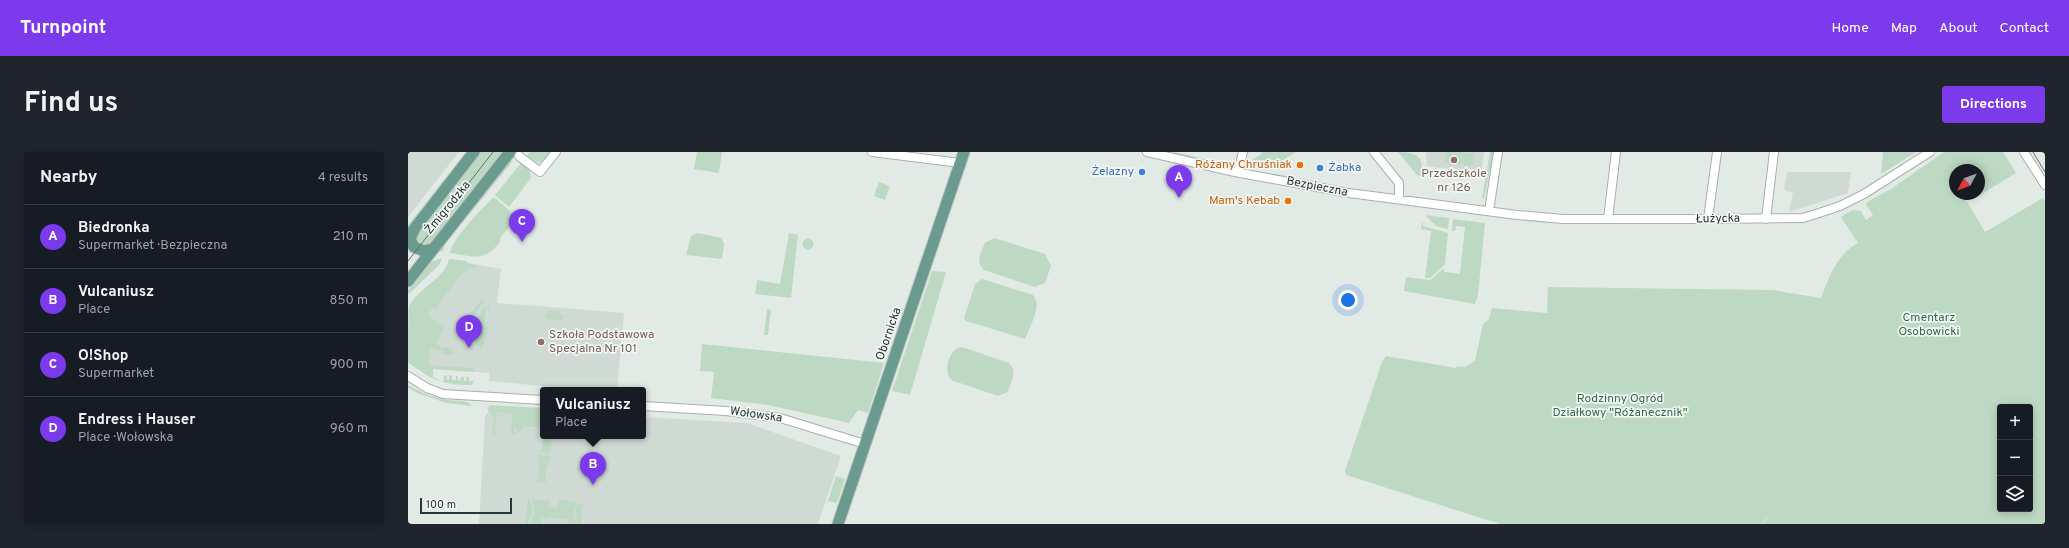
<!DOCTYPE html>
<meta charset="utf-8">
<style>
body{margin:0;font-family:Overpass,sans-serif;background:#20242c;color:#f1f3f6}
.controls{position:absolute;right:12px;bottom:12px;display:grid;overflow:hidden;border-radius:4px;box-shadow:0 2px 10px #0003}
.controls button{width:36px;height:36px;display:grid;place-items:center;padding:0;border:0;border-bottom:1px solid #363941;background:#171b24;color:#f1f3f6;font:20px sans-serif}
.compass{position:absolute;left:1541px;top:12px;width:36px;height:36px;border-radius:50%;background:#171b24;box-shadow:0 2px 10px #0003;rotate:229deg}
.scale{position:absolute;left:12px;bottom:10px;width:92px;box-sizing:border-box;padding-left:4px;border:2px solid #243933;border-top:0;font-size:11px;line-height:14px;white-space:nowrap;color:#243933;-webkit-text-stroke:3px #f2f7f5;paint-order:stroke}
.you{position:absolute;left:940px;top:148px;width:14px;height:14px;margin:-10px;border:3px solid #fff;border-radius:50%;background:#1a73e8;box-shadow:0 0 0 6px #1a73e833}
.badge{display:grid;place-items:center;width:26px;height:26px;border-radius:50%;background:#7c3aed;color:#fff;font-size:13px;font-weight:700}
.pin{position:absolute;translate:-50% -33px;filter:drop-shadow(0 1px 2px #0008)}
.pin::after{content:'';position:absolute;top:21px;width:14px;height:12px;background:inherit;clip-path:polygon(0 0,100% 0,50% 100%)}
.popup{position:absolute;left:132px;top:235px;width:106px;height:52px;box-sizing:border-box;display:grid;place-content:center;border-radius:4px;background:#171b24;filter:drop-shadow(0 1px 3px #0005);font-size:13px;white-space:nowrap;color:#9ea1a6}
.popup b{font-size:15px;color:#f1f3f6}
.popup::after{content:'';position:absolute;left:50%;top:100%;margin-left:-8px;border:8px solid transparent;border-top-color:#171b24}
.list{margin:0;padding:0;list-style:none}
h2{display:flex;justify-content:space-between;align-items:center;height:52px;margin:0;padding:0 16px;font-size:17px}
h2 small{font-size:13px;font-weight:400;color:#9ea1a6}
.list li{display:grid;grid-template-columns:26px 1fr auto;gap:12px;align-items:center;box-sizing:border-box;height:64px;padding:0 16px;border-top:1px solid #363941}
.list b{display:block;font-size:15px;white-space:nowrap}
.list p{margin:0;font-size:13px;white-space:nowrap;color:#9ea1a6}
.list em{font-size:13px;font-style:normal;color:#9ea1a6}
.icon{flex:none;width:22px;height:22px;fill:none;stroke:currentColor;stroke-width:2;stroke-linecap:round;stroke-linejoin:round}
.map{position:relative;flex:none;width:1637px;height:372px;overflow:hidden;border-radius:4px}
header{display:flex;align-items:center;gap:24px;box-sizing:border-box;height:56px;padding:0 20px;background:#7c3aed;color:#fff}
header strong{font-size:19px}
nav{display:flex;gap:22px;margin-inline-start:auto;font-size:14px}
.intro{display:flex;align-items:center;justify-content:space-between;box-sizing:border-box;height:96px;padding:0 24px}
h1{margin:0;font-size:28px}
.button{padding:10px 18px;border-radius:4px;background:#7c3aed;color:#fff;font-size:14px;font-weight:700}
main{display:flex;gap:24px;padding:0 24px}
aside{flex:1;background:#171b24;border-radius:4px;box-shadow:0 2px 10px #0003}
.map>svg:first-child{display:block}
</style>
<header>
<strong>Turnpoint</strong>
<nav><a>Home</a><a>Map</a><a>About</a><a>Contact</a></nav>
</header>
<div class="intro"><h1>Find us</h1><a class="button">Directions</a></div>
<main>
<aside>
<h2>Nearby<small>4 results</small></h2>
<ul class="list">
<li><span class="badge">A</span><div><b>Biedronka</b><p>Supermarket · Bezpieczna</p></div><em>210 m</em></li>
<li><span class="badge">B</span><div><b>Vulcaniusz</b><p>Place</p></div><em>850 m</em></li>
<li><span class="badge">C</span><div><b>O!Shop</b><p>Supermarket</p></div><em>900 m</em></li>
<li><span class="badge">D</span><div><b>Endress i Hauser</b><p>Place · Wołowska</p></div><em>960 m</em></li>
</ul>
</aside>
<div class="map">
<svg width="1637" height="372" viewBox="0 0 1637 372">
<rect width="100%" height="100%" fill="#e2eae6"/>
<!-- built -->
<path fill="#d0dad5" d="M 0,0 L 51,0 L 0,65 Z
M 1018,0 L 1076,0 L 1073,22 L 1019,14 Z
M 1379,20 L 1443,20 L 1440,41 L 1381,60 L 1385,41 L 1376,38 Z
M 58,111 L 93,117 L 89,151 L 216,161 L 209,238 L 175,238 L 81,229 L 81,221 L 9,215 L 20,163 Z
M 81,259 L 135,259 L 135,284 L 235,284 L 235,265 L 339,271 L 433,304 L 410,372 L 71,372 L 77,264 Z"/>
<!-- green -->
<path fill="#bdd9c4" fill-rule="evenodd" d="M 58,0 L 61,0 L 0,78 L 0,73 Z
M 71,0 L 95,0 L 21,93 L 17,95 L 7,90 L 9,78 Z
M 122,0 L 144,0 L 137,9 L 131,11 L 118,5 Z
M 289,0 L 314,0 L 311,21 L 286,17 Z
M 766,0 L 828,14 L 825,16 L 765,2 Z
M 853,0 L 888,0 L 863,16 L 845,12 L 844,8 L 853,2 Z
M 990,0 C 1009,0 1016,4 1014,24 L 1009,23 Z
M 1038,0 L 1067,1 L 1065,14 L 1036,10 Z
M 1082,0 L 1086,0 L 1076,47 L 1074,46 Z
M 1475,0 L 1508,0 L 1473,22 Z
M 1536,0 L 1595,0 L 1608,21 L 1572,43 L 1571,18 L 1547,18 L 1547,42 L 1563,42 L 1557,46 L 1577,80 L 1635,46 L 1637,50 L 1637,372 L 1354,372 L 1367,359 L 1353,372 L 1092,372 L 938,323 L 937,319 L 974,210 L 978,204 L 1048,216 L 1049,214 L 1057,215 L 1067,209 L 1075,172 L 1081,167 L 1084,156 L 1139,161 L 1140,135 L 1364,138 L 1413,146 C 1421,125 1429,102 1450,91 L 1433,65 L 1444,58 L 1453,59 L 1458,68 L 1465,63 L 1458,52 L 1459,50 L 1483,37 ZM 1592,255 L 1622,255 L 1622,357 L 1592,357 Z
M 105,9 L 37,92 L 35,100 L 28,98 L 100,11 Z
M 114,10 L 122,16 L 123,26 L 101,55 L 87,43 Z
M 471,30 L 482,34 L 477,48 L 466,44 Z
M 86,45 L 105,62 L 106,73 L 102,74 L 92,86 L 92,90 C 75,111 66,104 42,101 C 44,87 75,55 86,45 Z
M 1017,63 L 1041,66 L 1040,77 L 1028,74 Z
M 1045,67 L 1077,71 L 1070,143 L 1067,152 L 996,139 L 998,125 L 1022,128 L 1036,116 L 1036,120 L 1052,122 L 1057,75 L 1048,74 L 1047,79 L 1044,79 Z
M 1015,70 L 1015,74 L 1040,81 L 1037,112 L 1022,126 L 1017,126 L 1023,79 L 1013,77 L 1014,71 Z
M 289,81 L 314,86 L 316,92 L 314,107 L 278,103 L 283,84 Z
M 381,81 L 390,83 L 383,146 L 347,142 L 349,128 L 372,132 Z
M 586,86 L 637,102 L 643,114 L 637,131 L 627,135 L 576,118 C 567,111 573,100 577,91 Z
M394.5 92a5.5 5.5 0 1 1 11 0a5.5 5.5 0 1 1-11 0Z
M 34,106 L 32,112 L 0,143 L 0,138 L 23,110 Z
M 41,107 L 59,109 L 58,111 L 70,113 L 66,118 L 62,115 L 55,121 L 54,120 L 28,157 L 25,156 L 20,163 L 36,176 L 36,179 L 27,191 L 35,197 L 38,194 L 46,201 L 44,203 L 35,203 L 35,198 L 22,197 L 21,213 L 67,216 L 65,220 L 25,217 L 25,225 L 35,230 L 36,223 L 39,224 L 39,227 L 41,228 L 41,223 L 44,224 L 44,228 L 48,228 L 48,224 L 50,224 L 50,228 L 52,229 L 53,225 L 56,225 L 56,229 L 58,229 L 59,225 L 61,225 L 61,229 L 65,229 L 67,226 L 64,233 C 35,233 23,228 0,210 C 0,200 0,161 1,154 C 10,136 37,127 41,107 Z
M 524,119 L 538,120 L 502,243 L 484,239 Z
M 574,127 L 625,143 C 635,153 621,176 617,187 L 558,169 L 556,166 L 567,132 Z
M 75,145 L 75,151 L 65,164 L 68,167 L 77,154 L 81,155 L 81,159 L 78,156 L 77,158 L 77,169 L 75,172 L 80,176 L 79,180 L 60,165 Z
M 359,157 L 363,158 L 360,183 L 356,183 Z
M 139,158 L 152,159 L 153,162 L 156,162 L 155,168 L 138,167 Z
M 61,167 L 79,181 L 74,197 L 64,189 L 71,180 L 59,170 Z
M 294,192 L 476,211 L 460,261 L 450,258 L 441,271 L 360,253 L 303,246 L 306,220 L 292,219 Z
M 554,195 L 601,211 C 610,219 603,230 600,240 L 590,244 L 543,228 C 535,218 541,196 554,195 Z
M 0,233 C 12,240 25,246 39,248 C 47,249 59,247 64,254 L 38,251 L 9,241 L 0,236 Z
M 82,253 L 135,256 L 135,275 L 115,275 L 110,282 L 107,276 L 105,278 L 108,283 L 103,282 L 104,262 L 89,260 L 87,283 L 85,282 L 84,280 L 86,268 L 79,256 Z
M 135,284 L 144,291 L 142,301 L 131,300 L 134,299 Z
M 130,303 L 143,304 L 138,319 L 138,330 L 129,330 L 131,320 Z
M 428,324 L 437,327 L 429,351 L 420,349 Z
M 120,346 C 127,356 123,361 120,372 L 117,372 Z
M 123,347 L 141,348 L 142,366 L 134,366 L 133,371 L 142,372 L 122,372 L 127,357 Z
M 151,348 L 169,350 L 165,360 L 168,372 L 160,372 L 160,367 L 143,366 L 142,355 L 150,356 Z
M 172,350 L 174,353 L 173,372 L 169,372 L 167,356 Z"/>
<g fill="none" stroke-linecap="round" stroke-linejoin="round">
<!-- minor casing -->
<g stroke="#a5b1ad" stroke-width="10">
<path id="minor" d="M 464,0 L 552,11
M 739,0 L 827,20 L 941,41 L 1109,63 L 1155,67 L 1300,67 L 1395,66 L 1411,61 L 1432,54 L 1456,42 L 1522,0
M 966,0 L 991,31 L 991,47
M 1616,0 L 1637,33
M 111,4 L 132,20 L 148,0
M 830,20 L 835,0
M 1081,59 L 1090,0
M 1200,67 L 1208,0
M 1300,67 L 1309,0
M 1358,67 L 1366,0
M 0,224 L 19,236 L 35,242 L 135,248
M 235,254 L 318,259 L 372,266 L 457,292"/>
</g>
<!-- major casing -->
<g stroke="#bdc4c2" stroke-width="13">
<path id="major" d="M 6,78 L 2,87 L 6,95 L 16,99 L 24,97
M 0,85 L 66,0
M 0,129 L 102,0
M 430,372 L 556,0"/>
</g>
<!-- minor -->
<use href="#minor" stroke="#fff" stroke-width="8"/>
<!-- major -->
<use href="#major" stroke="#6b9b8e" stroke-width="11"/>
<!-- tram -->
<path stroke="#5e756e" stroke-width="1" d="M 1625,0 L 1637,20
M 0,109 L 85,0"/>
</g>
<!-- markers -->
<g fill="#8d6e63" stroke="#f2f7f5" stroke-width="1.5">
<circle cx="1046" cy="8" r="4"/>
<circle cx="133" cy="190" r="4"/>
</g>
<g fill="#e8710a" stroke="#f2f7f5" stroke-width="1.5">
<circle cx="892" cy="13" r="4"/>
<circle cx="880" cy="49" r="4"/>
</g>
<g fill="#3f7fe0" stroke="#f2f7f5" stroke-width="1.5">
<circle cx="912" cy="16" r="4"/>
<circle cx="734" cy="20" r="4"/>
</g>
<g text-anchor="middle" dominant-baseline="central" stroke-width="3.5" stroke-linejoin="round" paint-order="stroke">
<!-- food labels -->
<g font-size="12" fill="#c56008" stroke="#f2f7f5" text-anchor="end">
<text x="884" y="13">Różany Chruśniak</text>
<text x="872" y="49">Mam's Kebab</text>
</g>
<!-- shop labels -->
<g font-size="12" fill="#366cbe" stroke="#f2f7f5" text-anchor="start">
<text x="920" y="16">Żabka</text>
<text x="726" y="20" text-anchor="end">Żelazny</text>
</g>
<!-- education labels -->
<g font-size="12" fill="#785e54" stroke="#f2f7f5">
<text x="1046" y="22">Przedszkole<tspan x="1046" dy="14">nr 126</tspan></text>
<text x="141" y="183" text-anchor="start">Szkoła Podstawowa<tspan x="141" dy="14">Specjalna Nr 101</tspan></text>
</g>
<!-- street labels -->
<g font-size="12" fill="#243933" stroke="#f2f7f5">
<text transform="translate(909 35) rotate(11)">Bezpieczna</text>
<text transform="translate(40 56) rotate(-51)">Żmigrodzka</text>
<text transform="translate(1310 67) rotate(-1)">Łużycka</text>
<text transform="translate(481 182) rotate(-71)">Obornicka</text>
<text transform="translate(348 263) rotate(8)">Wołowska</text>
</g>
<!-- park labels -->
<g font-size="12" fill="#336c47" stroke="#f2f7f5">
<text x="1521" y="166">Cmentarz<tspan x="1521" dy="14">Osobowicki</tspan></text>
<text x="1212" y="247">Rodzinny Ogród<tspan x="1212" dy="14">Działkowy "Różanecznik"</tspan></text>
</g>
</g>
</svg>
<div class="controls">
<button>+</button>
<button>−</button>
<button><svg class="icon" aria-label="layers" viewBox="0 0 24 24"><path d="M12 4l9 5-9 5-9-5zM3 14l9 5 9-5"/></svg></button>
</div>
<svg class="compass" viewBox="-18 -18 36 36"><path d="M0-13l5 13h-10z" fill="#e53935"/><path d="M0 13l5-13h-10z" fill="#9ea1a6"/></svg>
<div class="scale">100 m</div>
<div class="you"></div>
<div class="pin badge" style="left:771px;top:46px">A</div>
<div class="pin badge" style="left:185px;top:333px">B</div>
<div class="popup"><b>Vulcaniusz</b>Place</div>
<div class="pin badge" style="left:114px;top:90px">C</div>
<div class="pin badge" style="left:61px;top:196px">D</div>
</div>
</main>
